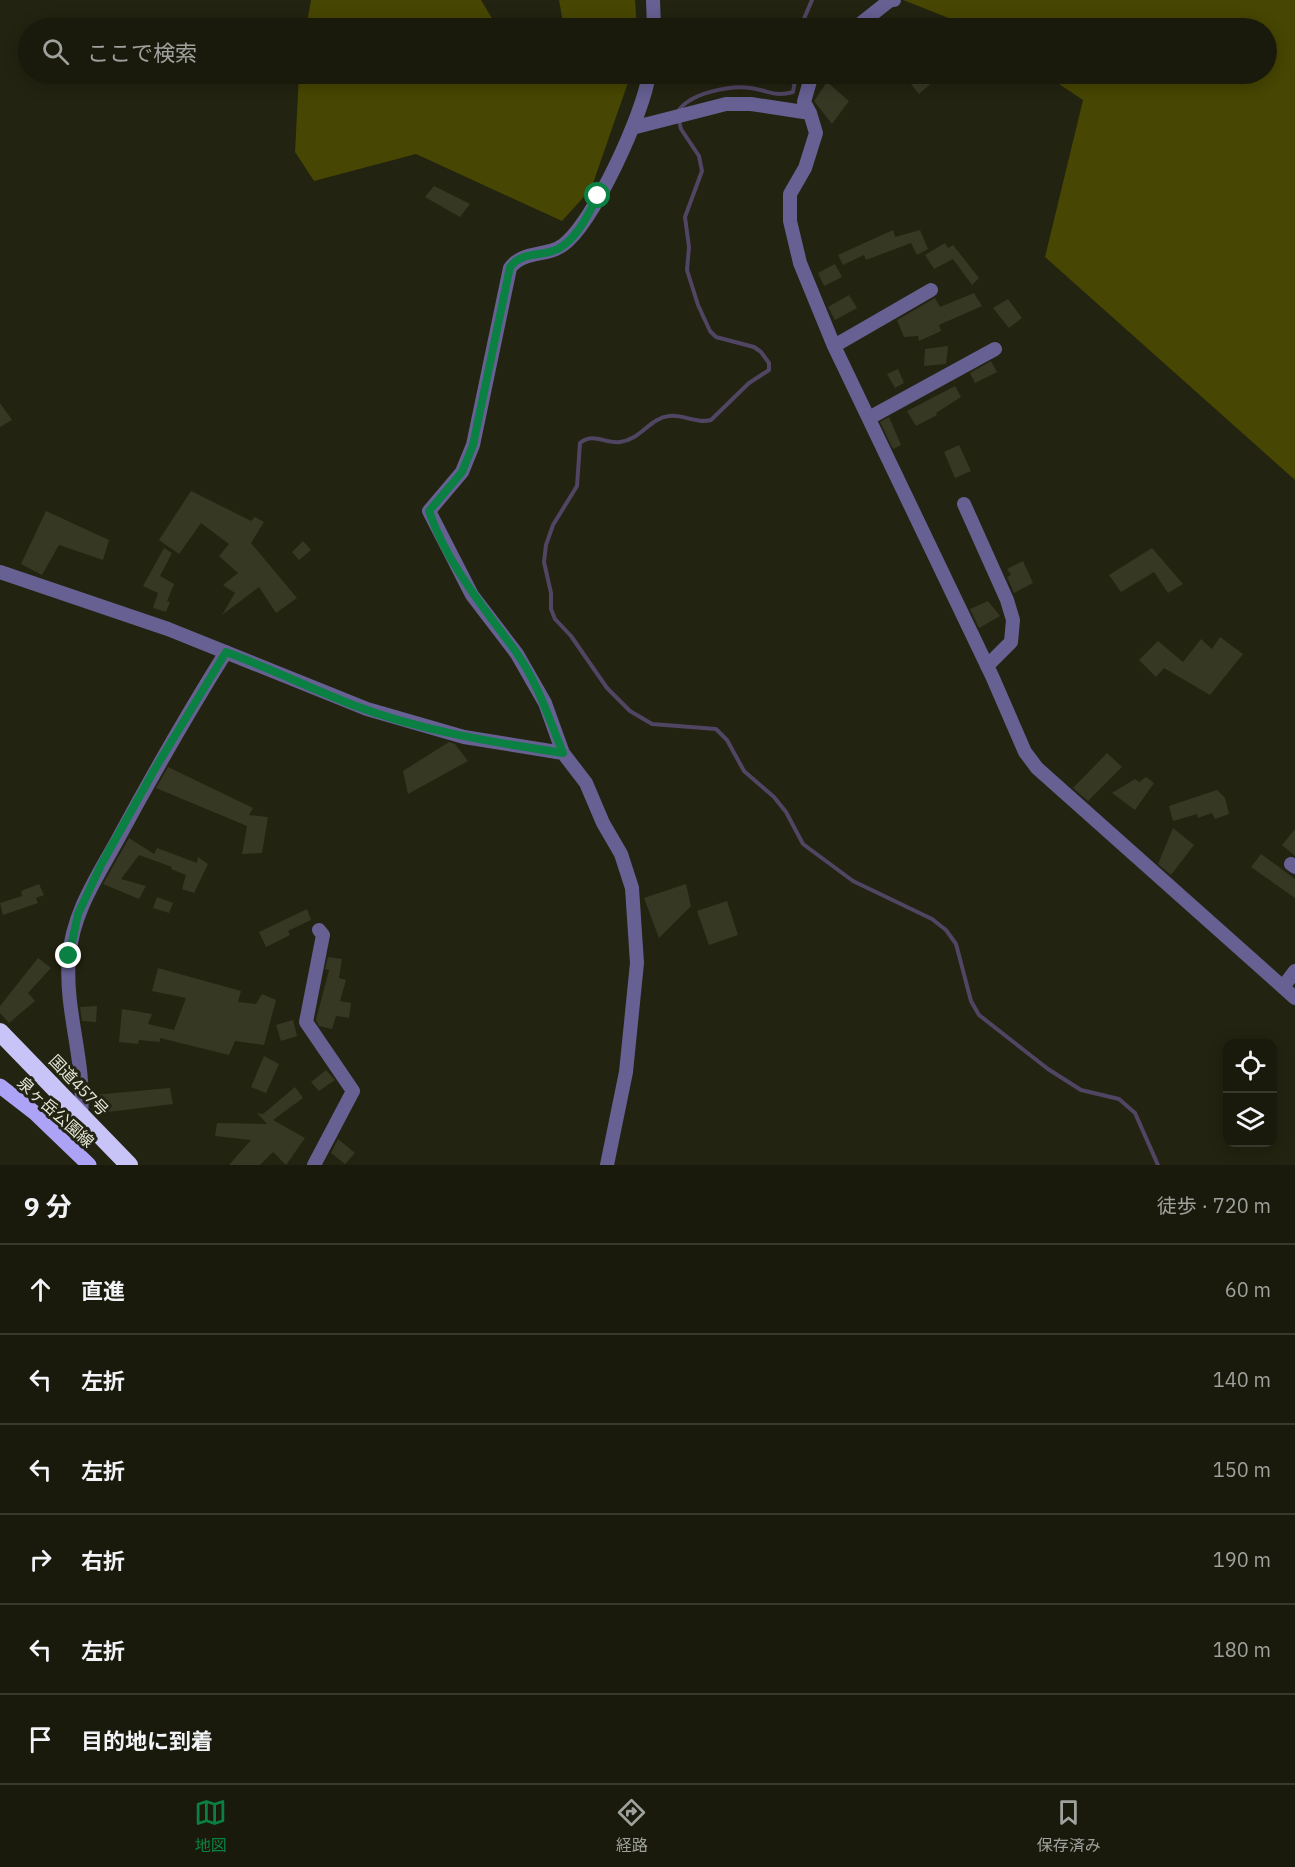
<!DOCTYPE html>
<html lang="ja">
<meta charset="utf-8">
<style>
body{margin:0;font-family:"IBM Plex Sans","Noto Sans JP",sans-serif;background:#27271a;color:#f1f3f6}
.controls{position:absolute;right:18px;bottom:18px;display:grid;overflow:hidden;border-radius:12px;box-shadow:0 3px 15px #0003}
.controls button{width:54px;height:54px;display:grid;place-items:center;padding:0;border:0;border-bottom:2px solid #38382d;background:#1a1a0c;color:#f1f3f6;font:30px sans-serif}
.stop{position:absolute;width:18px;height:18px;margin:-14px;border:4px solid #0b8043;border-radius:50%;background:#fff}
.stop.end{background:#0b8043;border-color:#fff;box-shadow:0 2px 6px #0008}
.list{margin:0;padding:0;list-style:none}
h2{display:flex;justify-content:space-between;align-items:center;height:78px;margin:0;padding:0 24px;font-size:26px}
h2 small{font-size:20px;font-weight:400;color:#9fa19d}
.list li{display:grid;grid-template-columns:39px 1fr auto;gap:18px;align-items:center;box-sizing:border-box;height:90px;padding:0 24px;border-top:2px solid #38382d}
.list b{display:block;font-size:22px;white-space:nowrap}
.list em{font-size:20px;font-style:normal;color:#9fa19d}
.icon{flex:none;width:33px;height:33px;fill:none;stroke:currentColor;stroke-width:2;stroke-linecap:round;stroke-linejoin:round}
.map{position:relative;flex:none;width:1295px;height:1165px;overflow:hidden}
.search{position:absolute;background:#1a1a0c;box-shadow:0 3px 15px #0003;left:18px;right:18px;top:18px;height:66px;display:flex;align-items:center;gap:15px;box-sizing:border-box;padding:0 21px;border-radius:33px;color:#9fa19d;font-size:22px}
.sheet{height:618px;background:#1a1a0c}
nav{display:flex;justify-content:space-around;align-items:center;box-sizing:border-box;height:84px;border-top:2px solid #38382d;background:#1a1a0c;font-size:16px;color:#9fa19d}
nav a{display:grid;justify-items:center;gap:3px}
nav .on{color:#0b8043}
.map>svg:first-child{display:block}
</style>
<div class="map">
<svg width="1295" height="1165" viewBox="0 0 1295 1165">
<rect width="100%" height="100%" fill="#222310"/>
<!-- green -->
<path fill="#474602" d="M 311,0 L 481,0 L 496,25 L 533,28 L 306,28 Z
M 559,0 L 635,0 L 637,28 L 564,28 Z
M 903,0 L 1295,0 L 1295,480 L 1045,257 L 1083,100 L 1044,74 L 1266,74 L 1266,28 L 974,28 Z
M 299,74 L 631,74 L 591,189 L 562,221 L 416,154 L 314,181 L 295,152 Z"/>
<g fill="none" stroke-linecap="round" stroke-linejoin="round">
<!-- stream -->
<path stroke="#504563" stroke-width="4" d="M 800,28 L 812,0
M 677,113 C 688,93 730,85 751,88 C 770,91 774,97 793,92 L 796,74
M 679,121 L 681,129 L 699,156 L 702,171 L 685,217 L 689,247 L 687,270 L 698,305 L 710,331 L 716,337 L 754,347 L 761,352 L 769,363 L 769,370 L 749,383 L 711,420 C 697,424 683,414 669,416 C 650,418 640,440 620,442 C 605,444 593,432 580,443 L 577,486 L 553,525 L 546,545 L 544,562 L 551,593 L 551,609 L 555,619 L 571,636 L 607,688 L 630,711 L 652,724 L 716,729 L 727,740 L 744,771 L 774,797 L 786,812 L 803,844 L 853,881 L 932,919 L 946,930 L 956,944 L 971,1001 L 979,1015 L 1048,1069 L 1081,1090 L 1119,1099 L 1135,1113 L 1158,1165"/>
</g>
<!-- building -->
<path fill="#373824" d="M 921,74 L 942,74 L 919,94 L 910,83 Z
M 827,82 L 849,101 L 832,124 L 814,101 Z
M 434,186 L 470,204 L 460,217 L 425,197 Z
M 893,230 L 895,237 L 920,230 L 928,249 L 917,255 L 911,243 L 866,260 L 864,255 L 843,265 L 838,255 Z
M 945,243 L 948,248 L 953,245 L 979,278 L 972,285 L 953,259 L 934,269 L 925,255 Z
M 835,264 L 842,277 L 824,286 L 818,273 Z
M 974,293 L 982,306 L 939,325 L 941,331 L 919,341 L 918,336 L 904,337 L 897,320 L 935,298 L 940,307 Z
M 849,295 L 857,308 L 835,320 L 828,307 Z
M 1008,299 L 1022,318 L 1009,328 L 993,308 Z
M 948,346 L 946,364 L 924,366 L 925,349 Z
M 991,361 L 997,372 L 975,383 L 970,373 Z
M 898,369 L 904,383 L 895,388 L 887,374 Z
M 955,386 L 961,397 L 936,413 L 937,415 L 916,426 L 907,411 Z
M 0,403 L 12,420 L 0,427 Z
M 889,417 L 901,445 L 893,449 L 880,422 Z
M 959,445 L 971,471 L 955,478 L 944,452 Z
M 191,491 L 251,521 L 255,517 L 264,522 L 251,543 L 297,598 L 276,613 L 259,587 L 222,615 L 235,593 L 223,585 L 238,573 L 219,556 L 229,544 L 201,523 L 179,554 L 159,540 Z
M 46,511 L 109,540 L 103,560 L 59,545 L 42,575 L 21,564 Z
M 303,541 L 311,550 L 299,560 L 292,552 Z
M 164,548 L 172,553 L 160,576 L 174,584 L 167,601 L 170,602 L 166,612 L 153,608 L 158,593 L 143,586 Z
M 1152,548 L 1183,584 L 1168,593 L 1154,572 L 1121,592 L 1109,575 Z
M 1023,561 L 1033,583 L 1014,593 L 1007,577 L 1011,575 L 1007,569 Z
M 988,601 L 1000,616 L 979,628 L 970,609 Z
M 1220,637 L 1243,654 L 1210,695 L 1164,668 L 1156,677 L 1139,660 L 1158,641 L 1183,662 L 1201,639 L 1212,649 Z
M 449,742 L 455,744 L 468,761 L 408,794 L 403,771 Z
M 1107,753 L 1122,767 L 1088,801 L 1073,788 Z
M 168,767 L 253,808 L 249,815 L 268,817 L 262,853 L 242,854 L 247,826 L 156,788 Z
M 1146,777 L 1154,783 L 1135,810 L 1112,793 L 1135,779 L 1139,782 Z
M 1217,790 L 1225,798 L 1229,814 L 1215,819 L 1212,813 L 1198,818 L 1197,814 L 1173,821 L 1169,806 Z
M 1173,828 L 1194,845 L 1171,875 L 1158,864 Z
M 1295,829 L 1295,856 L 1282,845 Z
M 129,838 L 154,854 L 157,848 L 197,863 L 198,857 L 208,864 L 194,893 L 182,889 L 186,875 L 171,869 L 172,867 L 139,855 L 121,879 L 146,886 L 139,899 L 103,884 Z
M 1261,854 L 1295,879 L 1295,898 L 1251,867 Z
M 39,884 L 44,895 L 36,898 L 38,903 L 3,915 L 0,903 L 22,896 L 21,891 Z
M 686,884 L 691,906 L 659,938 L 644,898 Z
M 157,897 L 173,903 L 169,913 L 153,908 Z
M 727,901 L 738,935 L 709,945 L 697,911 Z
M 307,909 L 311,920 L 288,931 L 290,935 L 266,947 L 259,932 Z
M 328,957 L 342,959 L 339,978 L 346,980 L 340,1001 L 351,1003 L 349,1018 L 336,1016 L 332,1029 L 319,1026 L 316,1020 L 329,970 L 325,969 Z
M 38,958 L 51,968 L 28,993 L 35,1001 L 9,1023 L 0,1013 L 0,1006 Z
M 158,968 L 241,991 L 238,1002 L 256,1004 L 262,994 L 276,1000 L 264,1045 L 235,1041 L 229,1055 L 160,1038 L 160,1042 L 139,1040 L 138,1044 L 119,1042 L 122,1009 L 152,1014 L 148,1024 L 174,1030 L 186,998 L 152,991 Z
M 97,1006 L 96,1022 L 82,1021 L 80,1007 Z
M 293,1020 L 297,1036 L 281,1041 L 276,1025 Z
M 264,1056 L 279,1064 L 266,1093 L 251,1087 Z
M 326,1070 L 335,1080 L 319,1091 L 311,1082 Z
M 295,1087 L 303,1098 L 273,1120 L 305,1138 L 286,1165 L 273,1152 L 260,1165 L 229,1165 L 251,1140 L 215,1136 L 217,1123 L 267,1124 L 257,1113 L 263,1114 Z
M 170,1088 L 173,1104 L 108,1112 L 108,1106 L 93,1107 L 93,1095 Z
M 338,1139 L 355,1153 L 345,1164 L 331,1153 Z"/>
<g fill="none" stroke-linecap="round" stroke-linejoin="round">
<!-- minor -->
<path stroke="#666093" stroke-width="14" d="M 653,0 L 654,28
M 855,28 L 889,1 L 894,0
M 812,74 L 804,102 L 810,113 L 816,133 L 805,168 L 790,194 L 790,221 L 800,263 L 834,346 L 992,676 L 1025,752 L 1037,768 L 1295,998
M 632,128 L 726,104 L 751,104 L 810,113
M 834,346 L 931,290
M 869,418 L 995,349
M 964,504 L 1007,600 L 1013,620 L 1011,642 L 987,666
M 0,572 L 168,629 L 367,709 L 464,737 L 563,753
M 1291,864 L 1295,867
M 1283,987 L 1295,971
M 81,1115 C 86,1061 64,1010 69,957 C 73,911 98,876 119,837 C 153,774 188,713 226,652
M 314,1165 L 353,1091 L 306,1022 L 323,935 L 319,930
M 607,1165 L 626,1072 L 637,963 L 632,888 L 621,854 L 603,823 L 586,783 L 563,753 L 545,703 L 517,654 L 472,595 L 429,511 L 462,472 L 473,445 L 510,268 C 523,250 547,257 563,245 C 594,222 644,112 649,74"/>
<!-- major -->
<path stroke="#aca2f6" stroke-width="15" d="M 0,1086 L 35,1113 L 89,1165"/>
<!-- highway -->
<path stroke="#c8c4f7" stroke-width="18" d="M 0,1032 L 129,1165"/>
</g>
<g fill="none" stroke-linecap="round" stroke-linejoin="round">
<!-- route -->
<path stroke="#0b8043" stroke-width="8" d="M 69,956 L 78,914 L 101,865 L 156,767 L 226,652 C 269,668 310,688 353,705 C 421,731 492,742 563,753 C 549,719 538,683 516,652 C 484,608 447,564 429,511 L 462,472 L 473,445 L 510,267 C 522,251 541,257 558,249 C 577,239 588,214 598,196"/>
</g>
<g text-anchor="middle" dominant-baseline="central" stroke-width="6" stroke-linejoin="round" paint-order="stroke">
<!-- street labels -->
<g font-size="16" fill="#e6e7db" stroke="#222310">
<text transform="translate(79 1085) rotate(46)">国道457号</text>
<text transform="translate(56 1112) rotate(42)">泉ヶ岳公園線</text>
</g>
</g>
</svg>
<div class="controls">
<button><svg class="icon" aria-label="locate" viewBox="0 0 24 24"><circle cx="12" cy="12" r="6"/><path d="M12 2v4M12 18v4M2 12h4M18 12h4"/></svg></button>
<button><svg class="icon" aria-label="layers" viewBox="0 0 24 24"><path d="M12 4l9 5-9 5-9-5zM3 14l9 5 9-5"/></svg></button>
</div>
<div class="stop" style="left:598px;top:196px"></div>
<div class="stop end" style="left:69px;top:956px"></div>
<div class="search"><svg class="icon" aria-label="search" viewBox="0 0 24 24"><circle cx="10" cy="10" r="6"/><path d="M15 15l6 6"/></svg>ここで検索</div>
</div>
<section class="sheet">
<h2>9 分<small>徒歩 · 720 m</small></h2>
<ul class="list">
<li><svg class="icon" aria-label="ahead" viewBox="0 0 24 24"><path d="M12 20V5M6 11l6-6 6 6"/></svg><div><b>直進</b></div><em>60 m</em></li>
<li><svg class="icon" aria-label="left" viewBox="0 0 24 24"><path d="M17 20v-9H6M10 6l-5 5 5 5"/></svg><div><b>左折</b></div><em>140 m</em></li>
<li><svg class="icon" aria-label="left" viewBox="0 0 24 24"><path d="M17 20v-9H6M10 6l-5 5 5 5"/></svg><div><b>左折</b></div><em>150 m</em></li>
<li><svg class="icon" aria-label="right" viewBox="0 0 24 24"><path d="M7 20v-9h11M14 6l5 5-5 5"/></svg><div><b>右折</b></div><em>190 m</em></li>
<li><svg class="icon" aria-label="left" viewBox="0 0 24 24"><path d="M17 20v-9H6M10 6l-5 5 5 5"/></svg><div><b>左折</b></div><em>180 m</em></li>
<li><svg class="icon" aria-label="arrive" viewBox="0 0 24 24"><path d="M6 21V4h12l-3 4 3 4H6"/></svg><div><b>目的地に到着</b></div></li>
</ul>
</section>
<nav>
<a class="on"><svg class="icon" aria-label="map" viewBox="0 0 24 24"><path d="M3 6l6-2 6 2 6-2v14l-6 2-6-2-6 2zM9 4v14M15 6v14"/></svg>地図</a>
<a><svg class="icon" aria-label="directions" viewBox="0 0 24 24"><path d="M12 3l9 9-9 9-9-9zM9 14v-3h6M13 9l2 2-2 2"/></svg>経路</a>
<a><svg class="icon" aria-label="saved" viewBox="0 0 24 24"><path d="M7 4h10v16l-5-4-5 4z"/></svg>保存済み</a>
</nav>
